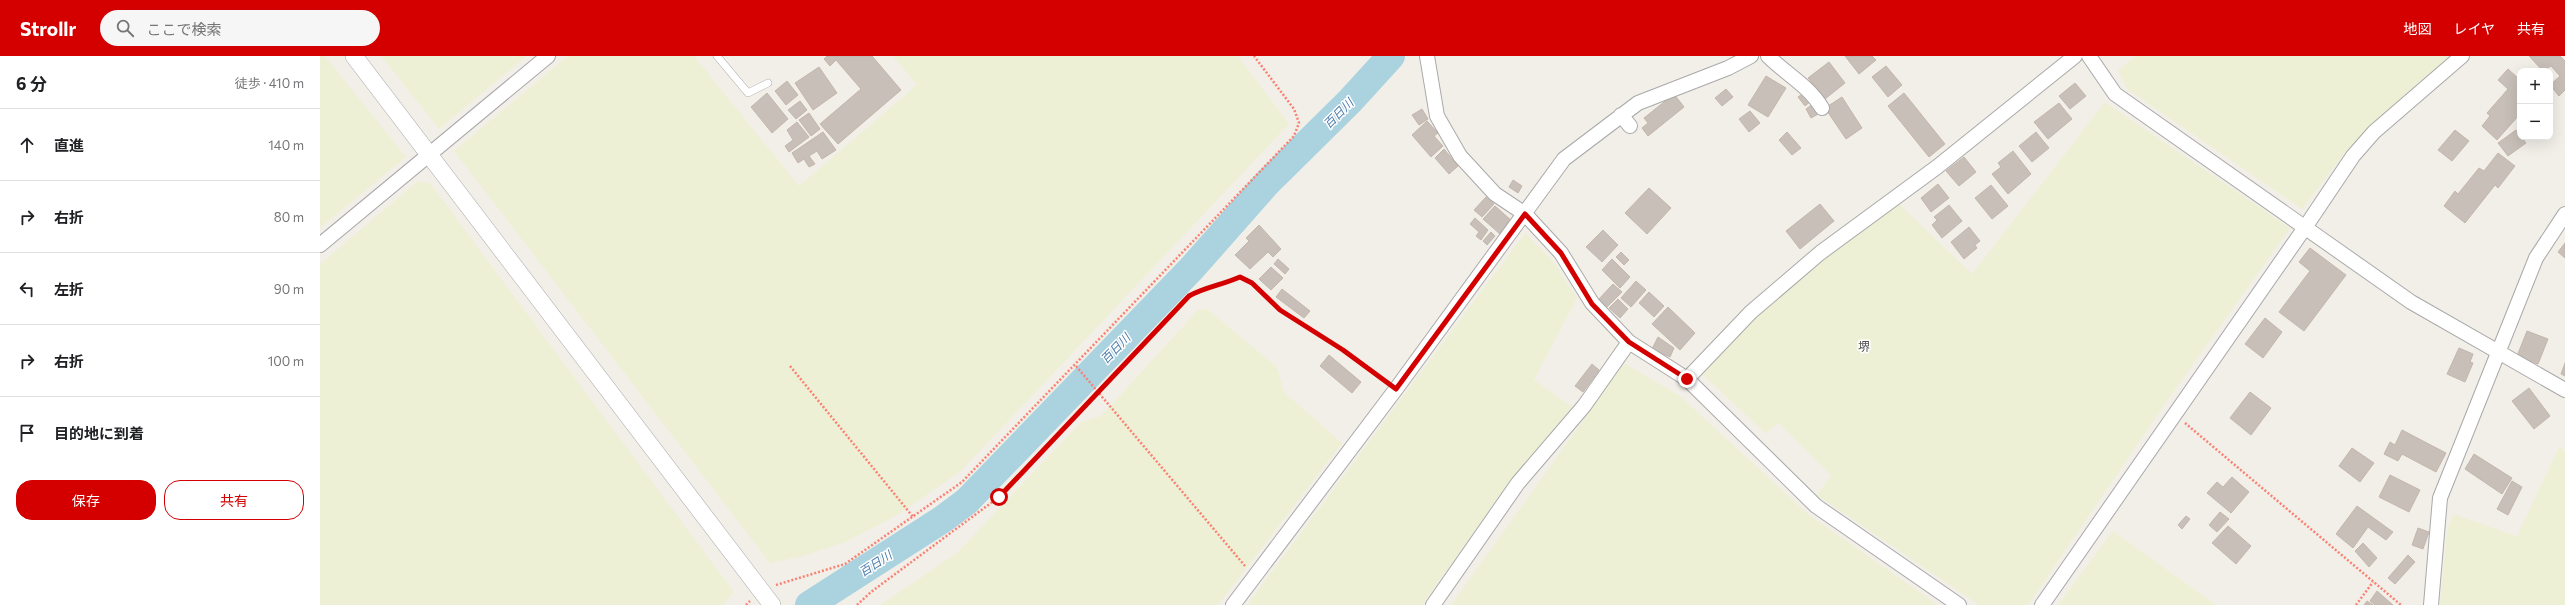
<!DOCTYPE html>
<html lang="ja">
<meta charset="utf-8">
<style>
body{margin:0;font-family:Commissioner,"Noto Sans JP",sans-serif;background:#f6f6f6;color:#202124}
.controls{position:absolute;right:12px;top:12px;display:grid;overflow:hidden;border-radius:8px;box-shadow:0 4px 16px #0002}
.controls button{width:36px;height:36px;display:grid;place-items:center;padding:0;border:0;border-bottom:1px solid #e0e0e0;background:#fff;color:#202124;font:20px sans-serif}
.stop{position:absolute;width:12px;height:12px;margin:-9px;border:3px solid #d40000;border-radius:50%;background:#fff}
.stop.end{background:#d40000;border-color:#fff;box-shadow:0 1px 4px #0008}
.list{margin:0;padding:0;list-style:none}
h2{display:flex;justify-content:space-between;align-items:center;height:52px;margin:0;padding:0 16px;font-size:17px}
h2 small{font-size:13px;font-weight:400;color:#757577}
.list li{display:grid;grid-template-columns:26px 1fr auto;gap:12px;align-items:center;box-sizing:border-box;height:72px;padding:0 16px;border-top:1px solid #e0e0e0}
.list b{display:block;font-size:15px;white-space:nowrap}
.list em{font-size:13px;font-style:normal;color:#757577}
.actions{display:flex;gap:8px;padding:12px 16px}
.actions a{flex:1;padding:9px 0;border:1px solid #d40000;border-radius:16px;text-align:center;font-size:14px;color:#d40000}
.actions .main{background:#d40000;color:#fff}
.icon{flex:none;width:22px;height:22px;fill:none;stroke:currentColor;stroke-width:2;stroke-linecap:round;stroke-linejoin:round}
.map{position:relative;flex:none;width:2245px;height:549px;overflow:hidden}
header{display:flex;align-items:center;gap:24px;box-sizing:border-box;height:56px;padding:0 20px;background:#d40000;color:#fff}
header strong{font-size:19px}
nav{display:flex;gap:22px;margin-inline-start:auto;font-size:14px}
.search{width:280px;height:36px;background:#f6f6f6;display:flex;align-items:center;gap:10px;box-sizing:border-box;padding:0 14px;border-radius:22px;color:#757577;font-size:15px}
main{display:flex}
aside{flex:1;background:#fff}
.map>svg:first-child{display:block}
</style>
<header>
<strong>Strollr</strong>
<div class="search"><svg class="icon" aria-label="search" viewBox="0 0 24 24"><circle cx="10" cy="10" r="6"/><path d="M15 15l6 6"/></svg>ここで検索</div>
<nav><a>地図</a><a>レイヤ</a><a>共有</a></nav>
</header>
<main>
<aside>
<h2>6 分<small>徒歩 · 410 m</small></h2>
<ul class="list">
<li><svg class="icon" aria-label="ahead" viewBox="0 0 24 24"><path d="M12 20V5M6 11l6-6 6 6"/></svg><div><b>直進</b></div><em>140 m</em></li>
<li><svg class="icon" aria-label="right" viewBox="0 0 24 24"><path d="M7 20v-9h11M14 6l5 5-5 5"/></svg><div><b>右折</b></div><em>80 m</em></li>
<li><svg class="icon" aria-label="left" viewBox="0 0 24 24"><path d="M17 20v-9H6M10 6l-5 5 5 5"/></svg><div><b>左折</b></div><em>90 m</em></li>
<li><svg class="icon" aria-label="right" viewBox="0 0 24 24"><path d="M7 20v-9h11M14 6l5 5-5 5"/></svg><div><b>右折</b></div><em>100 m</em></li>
<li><svg class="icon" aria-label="arrive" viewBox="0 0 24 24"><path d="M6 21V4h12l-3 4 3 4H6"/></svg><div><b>目的地に到着</b></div></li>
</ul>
<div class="actions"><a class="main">保存</a><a>共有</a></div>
</aside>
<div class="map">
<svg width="2245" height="549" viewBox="0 0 2245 549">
<rect width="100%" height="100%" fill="#f2efe9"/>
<!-- farmland -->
<path fill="#eef0d5" d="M 0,0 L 5,0 L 86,101 L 0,172 Z
M 61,0 L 207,0 L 119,73 Z
M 248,0 L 374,0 L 479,130 L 597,29 L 573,0 L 918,0 L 969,68 L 641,415 L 579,458 L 526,486 L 483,500 L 450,507 L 134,95 Z
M 1816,0 L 2130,0 L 2026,95 L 1982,153 L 1807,33 L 1798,14 Z
M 1785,46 L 1970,172 L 1847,345 L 1708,549 L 1659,549 L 1497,439 L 1511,419 L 1459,367 L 1445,377 L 1381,317 L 1456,242 L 1577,146 L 1652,218 Z
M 98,125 L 110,127 L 414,536 L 403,549 L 0,549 L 0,208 Z
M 1205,177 L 1232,204 L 1257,242 L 1214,324 L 1252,351 L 1177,443 L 1102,549 L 927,549 Z
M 887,253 L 957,311 L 964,336 L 1022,387 L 898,549 L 560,549 L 637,497 L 761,366 L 781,360 L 878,254 Z
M 1304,307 L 1360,340 L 1489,459 L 1618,549 L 1131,549 Z
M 2239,391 L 2245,395 L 2245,549 L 2120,549 L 2127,476 L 2133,458 L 2197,480 Z
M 1793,475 L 1896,549 L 1738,549 Z"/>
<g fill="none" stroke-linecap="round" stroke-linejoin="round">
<!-- river -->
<path stroke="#aad3df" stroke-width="28" d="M 489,549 L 623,463 L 647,445 L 872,212 L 947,127 L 1030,45 L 1071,0"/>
</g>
<!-- building -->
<path fill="#c7bfb8" stroke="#c4b6ab" d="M 507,0 L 552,0 L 581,34 L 518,88 L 500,68 L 541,33 L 516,4 L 510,10 L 504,3 Z
M 1525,0 L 1552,0 L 1556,4 L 1539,18 Z
M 2209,0 L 2240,0 L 2245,5 L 2245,34 L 2239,40 L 2230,29 L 2240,20 L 2231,10 L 2223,15 Z
M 1509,6 L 1525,27 L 1505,43 L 1488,22 Z
M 1566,10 L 1582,29 L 1568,41 L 1552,21 Z
M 499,11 L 517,37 L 493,54 L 475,27 Z
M 2188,13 L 2200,24 L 2200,58 L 2177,84 L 2162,70 L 2170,60 L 2167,57 L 2188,33 L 2178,24 Z
M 1446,20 L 1466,32 L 1448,61 L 1428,49 Z
M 467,25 L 478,39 L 466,49 L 455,35 Z
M 1755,27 L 1766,40 L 1750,53 L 1739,40 Z
M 1406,33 L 1413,41 L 1402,50 L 1395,42 Z
M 1485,36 L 1491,45 L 1485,50 L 1478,41 Z
M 447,37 L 468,63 L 452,77 L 431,51 Z
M 1584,37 L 1625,88 L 1609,101 L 1568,50 Z
M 1354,38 L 1364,51 L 1328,80 L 1322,72 L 1328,67 L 1324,62 Z
M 1522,41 L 1542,72 L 1526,83 L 1505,52 Z
M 480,45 L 487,54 L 476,63 L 468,54 Z
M 1494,47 L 1500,57 L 1491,62 L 1486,53 Z
M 1739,47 L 1752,63 L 1728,83 L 1714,66 Z
M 1102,53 L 1108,63 L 1099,69 L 1092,59 Z
M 1430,55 L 1440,67 L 1429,76 L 1419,63 Z
M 489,57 L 500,73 L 491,80 L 479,64 Z
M 1107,65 L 1118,77 L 1114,80 L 1123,90 L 1111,101 L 1092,79 Z
M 477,66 L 489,81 L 469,96 L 465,90 L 473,84 L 467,74 Z
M 2135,74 L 2149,85 L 2132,105 L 2118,94 Z
M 2196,74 L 2206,87 L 2188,100 L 2178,87 Z
M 503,76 L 516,94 L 502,103 L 497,95 L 489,100 L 495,108 L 489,111 L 484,103 L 478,107 L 472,97 Z
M 1467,76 L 1481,92 L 1472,99 L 1459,84 Z
M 1716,76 L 1729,92 L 1712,106 L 1699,90 Z
M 1124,93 L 1138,110 L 1129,118 L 1115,102 Z
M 1693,95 L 1711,118 L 1688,138 L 1672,118 L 1681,111 L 1678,107 Z
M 2178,97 L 2195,110 L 2178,132 L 2175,129 L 2145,167 L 2124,150 L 2135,135 L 2138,138 L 2159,112 L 2164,115 Z
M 1644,101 L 1656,116 L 1639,130 L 1626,115 Z
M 1193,124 L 1202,130 L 1198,137 L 1189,131 Z
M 1618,128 L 1629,142 L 1611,156 L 1601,142 Z
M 1671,129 L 1688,150 L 1672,163 L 1655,142 Z
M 1329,132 L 1351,152 L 1327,178 L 1305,157 Z
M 1166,141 L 1174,148 L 1162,161 L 1154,154 Z
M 1500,148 L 1514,165 L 1480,193 L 1466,175 Z
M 1629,149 L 1642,165 L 1622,182 L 1612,169 L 1617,164 L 1614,161 Z
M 1175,150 L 1192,165 L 1180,178 L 1163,163 Z
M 1155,162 L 1168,174 L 1161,184 L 1156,180 L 1159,176 L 1150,168 Z
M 939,169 L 961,193 L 953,201 L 948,196 L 930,213 L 915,199 L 929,185 L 926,182 Z
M 1649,171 L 1660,185 L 1655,189 L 1657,192 L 1644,203 L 1631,186 Z
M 1283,174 L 1298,189 L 1282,206 L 1266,191 Z
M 1171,176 L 1175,180 L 1167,189 L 1163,185 Z
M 2245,187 L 2245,202 L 2238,196 Z
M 1990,192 L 2026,219 L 1984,275 L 1959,256 L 1990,215 L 1979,206 Z
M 1301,196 L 1309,204 L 1304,209 L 1296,201 Z
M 958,203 L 969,213 L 965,218 L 954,208 Z
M 1292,203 L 1310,221 L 1300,232 L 1282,214 Z
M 951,211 L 963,222 L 951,234 L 939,223 Z
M 1316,225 L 1326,234 L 1311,251 L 1301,242 Z
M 1293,228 L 1302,236 L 1286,252 L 1278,244 Z
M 962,233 L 990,255 L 984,262 L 956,241 Z
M 1329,236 L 1344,250 L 1334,261 L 1319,247 Z
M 1298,243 L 1308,253 L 1300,262 L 1289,252 Z
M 1348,251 L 1375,277 L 1360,294 L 1332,268 Z
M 1945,262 L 1962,276 L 1943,302 L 1925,288 Z
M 2207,275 L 2228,283 L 2218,308 L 2197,300 Z
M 1338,281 L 1354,292 L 1350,301 L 1332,293 Z
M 2139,292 L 2153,298 L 2150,306 L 2153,307 L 2145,326 L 2127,318 Z
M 1009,299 L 1041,326 L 1032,337 L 1000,310 Z
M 2245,307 L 2245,320 L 2241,318 Z
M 1272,308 L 1279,314 L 1263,336 L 1255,330 Z
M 2209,332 L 2230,360 L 2214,373 L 2192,345 Z
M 1930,336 L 1951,352 L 1931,379 L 1910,362 Z
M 2082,374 L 2126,397 L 2116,416 L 2082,398 L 2078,405 L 2064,398 L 2070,386 L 2075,389 Z
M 2032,392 L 2054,407 L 2040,426 L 2019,410 Z
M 2154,398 L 2192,422 L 2182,438 L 2145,413 Z
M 2070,419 L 2100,434 L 2089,456 L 2059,441 Z
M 1912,421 L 1929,436 L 1911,457 L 1887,437 L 1897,426 L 1903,431 Z
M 2192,425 L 2202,431 L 2188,459 L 2177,453 Z
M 2037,450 L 2073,476 L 2066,484 L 2048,471 L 2033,492 L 2016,478 Z
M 1900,456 L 1909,463 L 1897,476 L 1889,469 Z
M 1866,460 L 1870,463 L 1862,473 L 1858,469 Z
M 1908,470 L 1931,490 L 1916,508 L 1892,487 Z
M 2098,472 L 2109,476 L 2103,493 L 2092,489 Z
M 2043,487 L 2057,502 L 2049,511 L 2035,495 Z
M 2088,499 L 2095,506 L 2075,528 L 2068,522 Z
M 2057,535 L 2073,549 L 2055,549 L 2050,545 Z
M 2047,545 L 2053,549 L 2044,549 Z"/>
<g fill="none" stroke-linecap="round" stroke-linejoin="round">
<!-- service casing -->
<g stroke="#a9a9a9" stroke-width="8">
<path id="service" d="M 397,0 L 428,37 L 448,27"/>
</g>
<!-- minor casing -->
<g stroke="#a9a9a9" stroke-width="16">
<path id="minor" d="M 1107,0 L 1117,60 L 1140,100 L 1175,138 L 1205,158 L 1241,197 L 1272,247 L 1309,286 L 1367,323 L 1496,450 L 1639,549
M 1448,0 C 1466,18 1489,30 1502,52
M 1769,0 L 1795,38 L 2091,246 L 2245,334
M 1301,59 L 1310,70
M 0,189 L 228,0
M 1367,323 L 1431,256 L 1500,197 L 1617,111 L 1755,0
M 913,549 L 1076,333 L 1244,103 L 1318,47 L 1408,12 L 1431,0
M 1113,549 L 1198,427 L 1264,350 L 1309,286
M 1722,549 L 1986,170 L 2033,100 L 2054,76 L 2142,0
M 2111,549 L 2120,442 L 2216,202 L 2245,158"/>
</g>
<!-- tertiary casing -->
<g stroke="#a9a9a9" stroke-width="18">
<path id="tertiary" d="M 34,0 L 452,549"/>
</g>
<!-- path -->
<path stroke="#fa8072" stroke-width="2.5" stroke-dasharray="2 2" stroke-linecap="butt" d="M 470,310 L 594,462
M 756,310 L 925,510
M 1865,367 L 2081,549
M 456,529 L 525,508 L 642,426 L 974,80 L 979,67 L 974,53 L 934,0
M 426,549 L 430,545
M 537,549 L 551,536 L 679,441 L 869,240 C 885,231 902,229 920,221 L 932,227 L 960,254 L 1023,294 L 1066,325
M 2036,549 L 2053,526"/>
<!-- service -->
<use href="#service" stroke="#fff" stroke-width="7"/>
<!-- minor -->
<use href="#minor" stroke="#fff" stroke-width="14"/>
<!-- tertiary -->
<use href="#tertiary" stroke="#fff" stroke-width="17"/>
</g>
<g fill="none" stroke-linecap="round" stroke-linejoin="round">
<!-- route -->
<path stroke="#d40000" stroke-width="5" d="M 679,441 L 869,240 C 885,231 902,229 920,221 L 932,227 L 960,254 L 1023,294 L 1076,333 L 1205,158 L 1241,197 L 1272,248 L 1309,286 L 1367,323"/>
</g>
<g text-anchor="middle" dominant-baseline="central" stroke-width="3" stroke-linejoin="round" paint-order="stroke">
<!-- water labels -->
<g font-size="12" font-style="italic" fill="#4a7aab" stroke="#fff">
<text transform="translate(1018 57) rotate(-45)">百日川</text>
<text transform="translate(795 292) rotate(-46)">百日川</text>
<text transform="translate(555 507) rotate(-33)">百日川</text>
</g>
<!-- neighbourhood labels -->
<g font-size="12" fill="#555" stroke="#fff">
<text x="1544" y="290">堺</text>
</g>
</g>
</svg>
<div class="controls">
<button>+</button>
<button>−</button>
</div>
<div class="stop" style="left:679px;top:441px"></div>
<div class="stop end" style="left:1367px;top:323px"></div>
</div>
</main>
